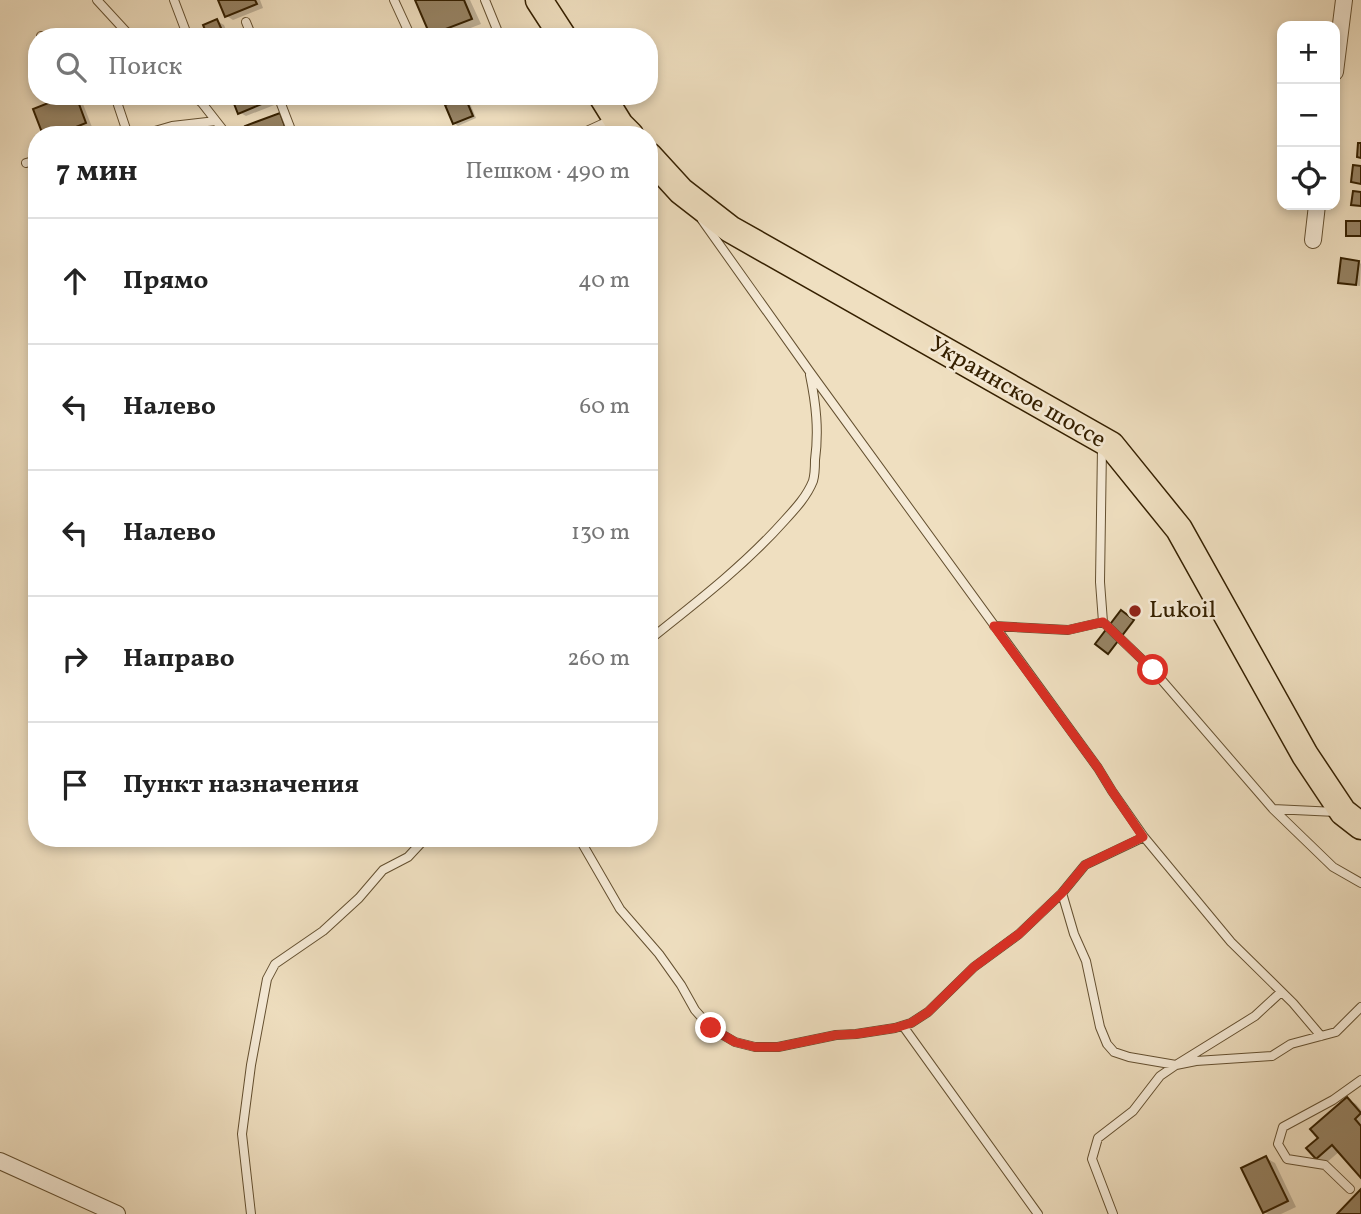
<!DOCTYPE html>
<html lang="ru">
<meta charset="utf-8">
<style>
body{margin:0;font-family:Vollkorn,serif;background:#f6f6f6;color:#222}
.controls{position:absolute;right:21px;top:21px;display:grid;overflow:hidden;border-radius:14px;box-shadow:0 4px 10px #0003}
.controls button{width:63px;height:63px;display:grid;place-items:center;padding:0;border:0;border-bottom:2px solid #e0e0e0;background:#fff;color:#222;font:35px sans-serif}
.stop{position:absolute;width:21px;height:21px;margin:-16px;border:5px solid #d93025;border-radius:50%;background:#fff}
.stop.end{background:#d93025;border-color:#fff;box-shadow:0 2px 7px #0008}
.list{margin:0;padding:0;list-style:none}
h2{display:flex;justify-content:space-between;align-items:center;height:91px;margin:0;padding:0 28px;font-size:30px}
h2 small{font-size:23px;font-weight:400;color:#767676}
.list li{display:grid;grid-template-columns:46px 1fr auto;gap:21px;align-items:center;box-sizing:border-box;height:126px;padding:0 28px;border-top:2px solid #e0e0e0}
.list b{display:block;font-size:26px;white-space:nowrap}
.list em{font-size:23px;font-style:normal;color:#767676}
.icon{flex:none;width:38px;height:38px;fill:none;stroke:currentColor;stroke-width:2;stroke-linecap:round;stroke-linejoin:round}
.map{position:relative;flex:none;width:1361px;height:1214px;overflow:hidden}
.search{position:absolute;background:#fff;box-shadow:0 4px 10px #0003;left:28px;top:28px;width:630px;height:77px;display:flex;align-items:center;gap:18px;box-sizing:border-box;padding:0 24px;border-radius:28px;color:#767676;font-size:26px}
.panel{position:absolute;background:#fff;box-shadow:0 4px 10px #0003;left:28px;top:126px;width:630px;height:721px;border-radius:28px}
.map>svg:first-child{display:block}
</style>
<div class="map">
<svg width="1361" height="1214" viewBox="0 0 1361 1214">
<rect width="100%" height="100%" fill="#efdfc0"/>
<filter id="stains"><feTurbulence type="fractalNoise" baseFrequency=".00286" numOctaves="4"/><feColorMatrix values="0 0 0 0 .2 0 0 0 0 .09 0 0 0 0 .02 0 0 0 .5 -.17"/></filter>
<radialGradient id="worn" r=".72"><stop offset=".6" stop-color="#630" stop-opacity="0"/><stop offset="1" stop-color="#630" stop-opacity=".3"/></radialGradient>
<!-- shadow -->
<path fill="#0003" d="M 220,0 L 260,0 L 263,8 L 233,20 L 227,16 Z
M 417,0 L 470,0 L 481,24 L 447,37 L 437,37 L 432,34 Z
M 217,21 L 224,25 L 229,37 L 210,37 Z
M 70,96 L 77,96 L 81,99 L 92,127 L 71,135 L 45,135 Z
M 280,96 L 282,102 L 246,116 L 239,112 Z
M 405,96 L 432,96 L 413,104 L 407,100 Z
M 465,99 L 469,101 L 476,118 L 458,126 L 454,123 Z
M 1359,262 L 1361,264 L 1360,286 L 1344,284 L 1340,282 Z
M 1122,613 L 1134,622 L 1110,653 L 1098,643 Z
M 1347,1099 L 1356,1104 L 1361,1110 L 1361,1175 L 1340,1151 L 1326,1163 L 1317,1158 L 1320,1138 Z
M 1266,1158 L 1275,1163 L 1296,1207 L 1281,1214 L 1268,1214 L 1264,1212 Z"/>
<!-- building -->
<path fill="#968364" stroke="#352000" stroke-width="2" d="M 218,0 L 255,0 L 257,4 L 225,17 Z
M 415,0 L 464,0 L 472,19 L 430,35 Z
M 217,19 L 225,37 L 208,37 L 203,25 Z
M 66,96 L 76,96 L 86,123 L 56,135 L 43,135 L 33,109 Z
M 231,96 L 276,96 L 276,98 L 238,114 Z
M 465,97 L 473,116 L 453,124 L 445,105 Z
M 280,113 L 288,135 L 248,135 L 245,126 Z
M 1358,143 L 1361,143 L 1361,158 L 1357,157 Z
M 1353,165 L 1361,166 L 1361,184 L 1351,182 Z
M 1353,191 L 1361,192 L 1361,206 L 1351,205 Z
M 1346,221 L 1361,221 L 1361,236 L 1346,236 Z
M 1341,258 L 1359,261 L 1356,285 L 1338,283 Z
M 1121,610 L 1134,620 L 1108,654 L 1095,644 Z
M 1347,1097 L 1361,1113 L 1355,1119 L 1361,1126 L 1361,1178 L 1332,1145 L 1316,1159 L 1306,1148 L 1318,1138 L 1310,1129 Z
M 1266,1156 L 1288,1201 L 1263,1213 L 1241,1168 Z
M 1361,1189 L 1361,1214 L 1337,1214 Z"/>
<g fill="none" stroke-linecap="round" stroke-linejoin="round">
<!-- service casing -->
<g stroke="#645030" stroke-width="10">
<path id="service" d="M 97,0 L 131,37
M 174,0 L 188,37
M 394,0 L 411,37
M 485,0 L 500,37
M 246,22 L 252,37
M 41,36 L 45,37
M 115,96 L 128,135
M 194,96 L 202,103 L 227,135
M 278,96 L 293,135
M 141,135 L 172,126 L 216,121
M 578,135 L 613,119
M 26,163 L 37,160
M 702,220 L 810,372 L 1098,768 L 1112,791 L 1144,837 L 1231,942 L 1293,1003 L 1321,1036
M 1102,447 L 1100,582 L 1103,622 L 1153,670 L 1273,809 L 1336,812
M 994,626 L 1068,630 L 1103,622
M 649,640 C 697,602 745,565 785,520 C 796,508 807,496 813,481 C 815,474 815,467 815,460 C 819,430 816,404 810,375
M 1273,809 L 1333,867 L 1361,883
M 579,838 L 620,909 L 659,954 L 681,985 L 695,1010 L 711,1028 L 735,1042 L 755,1047 L 778,1047 L 836,1035 L 856,1034 L 895,1028 L 911,1023 L 928,1012 L 974,967 L 1019,934 L 1062,893 L 1074,934 L 1086,961 L 1100,1027 L 1107,1044 L 1114,1052 L 1129,1057 L 1176,1065 L 1255,1016 L 1281,992
M 1062,893 L 1085,865 L 1144,837
M 903,1026 L 1038,1214
M 1350,1189 L 1325,1165 L 1287,1159 L 1278,1144 L 1283,1127 L 1333,1100 L 1361,1080
M 251,1214 L 242,1134 L 251,1065 L 267,979 L 275,964 L 323,931 L 359,898 L 383,870 L 408,857 L 421,843 L 422,838
M 1113,1214 L 1092,1159 L 1098,1138 L 1133,1111 L 1160,1076 L 1176,1065 L 1196,1061 L 1272,1056 L 1291,1044 L 1336,1032 L 1361,1007"/>
</g>
<!-- minor casing -->
<g stroke="#645030" stroke-width="18">
<path id="minor" d="M 1335,72 L 1344,0
M 1313,240 L 1317,205
M 0,1161 L 117,1214"/>
</g>
<!-- trunk casing -->
<g stroke="#352000" stroke-width="29">
<path id="trunk" d="M 539,0 L 563,37
M 602,96 L 620,125 L 630,135
M 649,156 L 681,191 L 730,229 L 1111,445 L 1179,529 L 1305,755 L 1343,812 L 1361,826"/>
</g>
<!-- service -->
<use href="#service" stroke="#f5ead6" stroke-width="8"/>
<!-- minor -->
<use href="#minor" stroke="#f5ead6" stroke-width="16"/>
<!-- trunk -->
<use href="#trunk" stroke="#efdfc0" stroke-width="26"/>
</g>
<g fill="none" stroke-linecap="round" stroke-linejoin="round">
<!-- route -->
<path stroke="#d93025" stroke-width="9" d="M 711,1028 L 735,1042 L 755,1047 L 778,1047 L 836,1035 L 856,1034 L 895,1028 L 911,1023 L 928,1012 L 974,967 L 1019,934 L 1062,893 L 1085,865 L 1143,837 L 1112,791 L 1098,768 L 994,626 L 1068,630 L 1103,622 L 1153,670"/>
</g>
<!-- markers -->
<circle fill="#8f2418" stroke="#f5ead6" stroke-width="2.5" cx="1135" cy="611" r="7"/>
<g text-anchor="middle" dominant-baseline="central" stroke-width="5" stroke-linejoin="round" paint-order="stroke">
<!-- street labels -->
<g font-size="24" fill="#352000" stroke="#f5ead6">
<text transform="translate(1017 393) rotate(30)">Украинское шоссе</text>
</g>
<!-- poi labels -->
<g font-size="24" fill="#352000" stroke="#f5ead6" text-anchor="start">
<text x="1149" y="611">Lukoil</text>
</g>
</g>
<rect width="100%" height="100%" filter="url(#stains)"/>
<rect width="100%" height="100%" fill="url(#worn)"/>
</svg>
<div class="controls">
<button>+</button>
<button>−</button>
<button><svg class="icon" aria-label="locate" viewBox="0 0 24 24"><circle cx="12" cy="12" r="6"/><path d="M12 2v4M12 18v4M2 12h4M18 12h4"/></svg></button>
</div>
<div class="stop" style="left:1153px;top:670px"></div>
<div class="stop end" style="left:711px;top:1028px"></div>
<div class="search"><svg class="icon" aria-label="search" viewBox="0 0 24 24"><circle cx="10" cy="10" r="6"/><path d="M15 15l6 6"/></svg>Поиск</div>
<section class="panel">
<h2>7 мин<small>Пешком · 490 m</small></h2>
<ul class="list">
<li><svg class="icon" aria-label="ahead" viewBox="0 0 24 24"><path d="M12 20V5M6 11l6-6 6 6"/></svg><div><b>Прямо</b></div><em>40 m</em></li>
<li><svg class="icon" aria-label="left" viewBox="0 0 24 24"><path d="M17 20v-9H6M10 6l-5 5 5 5"/></svg><div><b>Налево</b></div><em>60 m</em></li>
<li><svg class="icon" aria-label="left" viewBox="0 0 24 24"><path d="M17 20v-9H6M10 6l-5 5 5 5"/></svg><div><b>Налево</b></div><em>130 m</em></li>
<li><svg class="icon" aria-label="right" viewBox="0 0 24 24"><path d="M7 20v-9h11M14 6l5 5-5 5"/></svg><div><b>Направо</b></div><em>260 m</em></li>
<li><svg class="icon" aria-label="arrive" viewBox="0 0 24 24"><path d="M6 21V4h12l-3 4 3 4H6"/></svg><div><b>Пункт назначения</b></div></li>
</ul>
</section>
</div>
